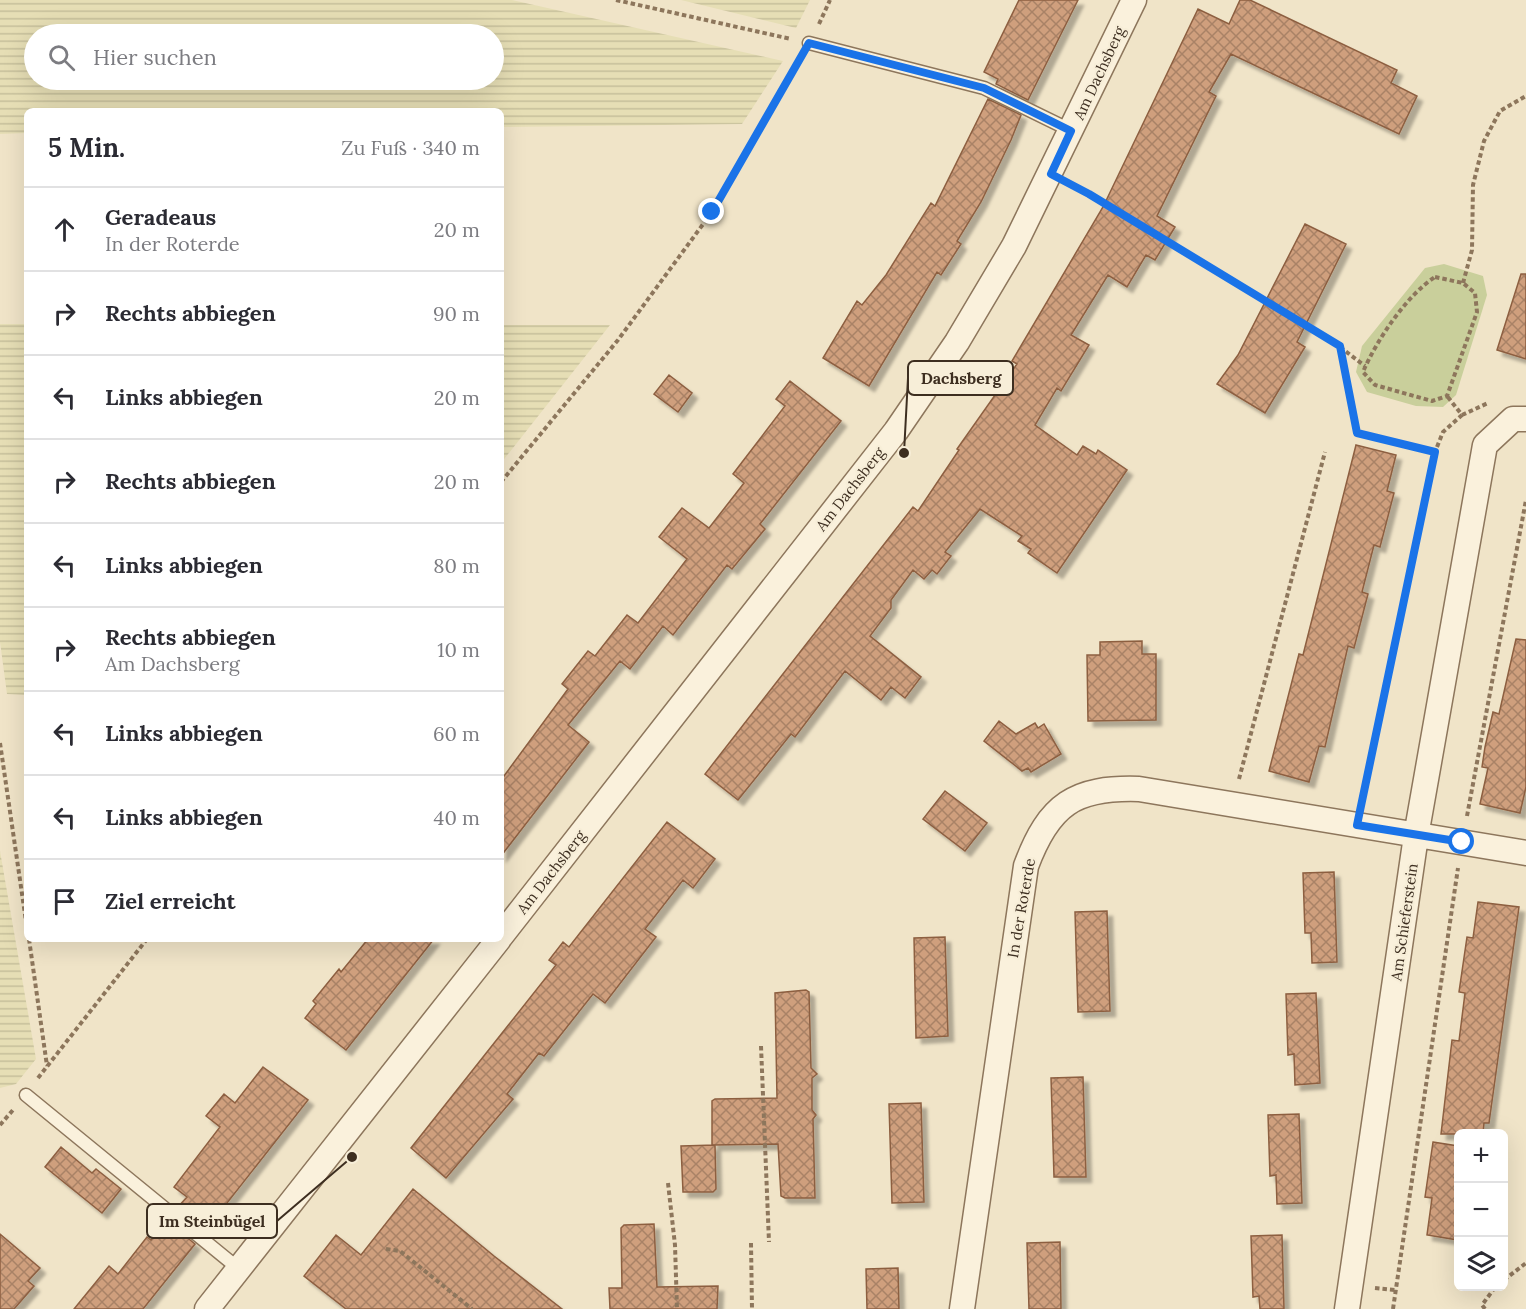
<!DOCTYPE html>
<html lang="de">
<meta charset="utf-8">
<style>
body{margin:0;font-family:Lora,serif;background:#f2f2f3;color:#2b2b33}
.controls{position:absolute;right:18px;bottom:18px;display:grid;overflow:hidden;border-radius:9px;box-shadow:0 6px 24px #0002}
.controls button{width:54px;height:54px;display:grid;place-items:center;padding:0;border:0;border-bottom:2px solid #e1e1e2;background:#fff;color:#2b2b33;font:30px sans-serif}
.stop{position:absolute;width:18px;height:18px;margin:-14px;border:4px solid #1a73e8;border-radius:50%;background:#fff}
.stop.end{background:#1a73e8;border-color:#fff;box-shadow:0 2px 6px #0008}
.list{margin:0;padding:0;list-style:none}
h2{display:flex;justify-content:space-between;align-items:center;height:78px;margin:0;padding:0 24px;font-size:26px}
h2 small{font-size:20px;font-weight:400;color:#7c7c81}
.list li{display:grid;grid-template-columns:39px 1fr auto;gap:18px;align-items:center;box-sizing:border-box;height:84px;padding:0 24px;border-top:2px solid #e1e1e2}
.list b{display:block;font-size:22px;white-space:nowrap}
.list p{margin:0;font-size:20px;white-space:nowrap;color:#7c7c81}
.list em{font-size:20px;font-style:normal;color:#7c7c81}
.icon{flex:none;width:33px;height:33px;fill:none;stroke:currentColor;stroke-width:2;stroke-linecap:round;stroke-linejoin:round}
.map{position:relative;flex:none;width:1526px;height:1309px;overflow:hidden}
.search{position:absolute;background:#fff;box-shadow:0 6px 24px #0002;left:24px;top:24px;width:480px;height:66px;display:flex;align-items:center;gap:15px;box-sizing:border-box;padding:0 21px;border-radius:33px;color:#7c7c81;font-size:22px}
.panel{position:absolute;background:#fff;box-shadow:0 6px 24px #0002;left:24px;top:108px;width:480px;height:834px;border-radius:9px}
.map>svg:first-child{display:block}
</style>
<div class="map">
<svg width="1526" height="1309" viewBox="0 0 1526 1309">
<defs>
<pattern id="farmland-rules" width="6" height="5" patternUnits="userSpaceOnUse" patternTransform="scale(1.5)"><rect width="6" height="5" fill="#e6deb5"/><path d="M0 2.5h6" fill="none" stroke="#c6bf9b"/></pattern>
<pattern id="building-cross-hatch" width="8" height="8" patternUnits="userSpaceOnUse" patternTransform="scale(1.5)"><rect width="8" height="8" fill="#cf9f7d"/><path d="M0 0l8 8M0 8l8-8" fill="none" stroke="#a98266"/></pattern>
<filter id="shadow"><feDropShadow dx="5.5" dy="5.5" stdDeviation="1.5" flood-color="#0004"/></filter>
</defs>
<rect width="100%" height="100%" fill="#f0e4c8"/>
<!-- farmland -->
<path fill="url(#farmland-rules)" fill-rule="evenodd" d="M 0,0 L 512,0 L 783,61 L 742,124 L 501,127 L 501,111 L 27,111 L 27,133 L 0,134 ZM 494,34 L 494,80 L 34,80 L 34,34 Z
M 681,0 L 810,0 L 796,28 Z
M 0,324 L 27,324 L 27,695 L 7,694 L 0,642 Z
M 501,325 L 610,325 L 501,463 Z
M 0,851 L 36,1059 L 16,1084 L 0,1088 Z"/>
<!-- park -->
<path fill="#c9cf9b" d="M 1444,264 L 1483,276 L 1487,295 L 1456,395 L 1443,407 L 1416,406 L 1367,392 L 1356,372 L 1362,346 L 1425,268 Z"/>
<!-- building -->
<path fill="url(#building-cross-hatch)" stroke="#8d5f41" stroke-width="1.5" filter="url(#shadow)" d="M 1019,0 L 1078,0 L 1028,100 L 996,84 L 998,79 L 984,72 Z
M 1240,0 L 1250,0 L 1397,70 L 1391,83 L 1417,96 L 1399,134 L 1231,54 L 1209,92 L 1216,96 L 1157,216 L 1175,227 L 1155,260 L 1146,255 L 1127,287 L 1108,275 L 1071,335 L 1089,345 L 1061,391 L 1057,388 L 1035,425 L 1077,455 L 1083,446 L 1096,454 L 1098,450 L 1127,470 L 1057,573 L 1028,553 L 1031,549 L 1018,541 L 1022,536 L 980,509 L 945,552 L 951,556 L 937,574 L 932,570 L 924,579 L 913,570 L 891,600 L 891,608 L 870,636 L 921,677 L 905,698 L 891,687 L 881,700 L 845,671 L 795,737 L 791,734 L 738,800 L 705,774 L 913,507 L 918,511 L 959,450 L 957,449 L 1017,364 L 1012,361 L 1103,207 L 1198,9 L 1229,24 Z
M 988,99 L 1021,115 L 1011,140 L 981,202 L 957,241 L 961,244 L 941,275 L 937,272 L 869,386 L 823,358 L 857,301 L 862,305 L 886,275 L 931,203 L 935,206 Z
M 1305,224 L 1346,244 L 1297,342 L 1305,347 L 1265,413 L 1217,384 L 1238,355 Z
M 1521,274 L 1526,274 L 1526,359 L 1497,350 Z
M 669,375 L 692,393 L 678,412 L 654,394 Z
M 790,381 L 841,421 L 760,524 L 765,529 L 732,569 L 727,565 L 673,635 L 663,626 L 630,669 L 620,661 L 568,725 L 589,742 L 501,856 L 501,780 L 568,689 L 562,684 L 588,651 L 595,656 L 627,615 L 638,623 L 687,559 L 659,537 L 682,508 L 709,528 L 744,483 L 733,474 L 785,406 L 776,399 Z
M 1356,445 L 1396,455 L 1387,491 L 1394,493 L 1380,547 L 1374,545 L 1362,592 L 1368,594 L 1354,648 L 1348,646 L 1325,747 L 1319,746 L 1309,782 L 1269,771 L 1299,654 L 1303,655 Z
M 1516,639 L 1526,640 L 1526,787 L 1520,813 L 1480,804 L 1488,768 L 1482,767 L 1485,747 L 1493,712 L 1499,714 Z
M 1142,641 L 1142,654 L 1156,654 L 1156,720 L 1088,721 L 1087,655 L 1100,655 L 1100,642 Z
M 999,721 L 1016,734 L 1035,723 L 1038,728 L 1044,724 L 1061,754 L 1031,772 L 1028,768 L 1022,771 L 984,741 Z
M 945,791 L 987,823 L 965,851 L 923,819 Z
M 667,822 L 715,859 L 693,888 L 683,880 L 645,929 L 656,937 L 605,1003 L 593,994 L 544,1056 L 539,1053 L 507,1094 L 513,1099 L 446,1178 L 411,1148 L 556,965 L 549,960 L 563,942 L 569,947 Z
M 1334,872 L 1337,962 L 1312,963 L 1311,933 L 1305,933 L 1303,873 Z
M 1478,902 L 1519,907 L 1489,1123 L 1484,1123 L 1483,1134 L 1441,1134 L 1452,1040 L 1459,1041 L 1465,993 L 1459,992 L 1467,937 L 1473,938 Z
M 1107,911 L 1110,1011 L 1078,1012 L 1075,912 Z
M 945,937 L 948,1036 L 916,1038 L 914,938 Z
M 368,939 L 434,939 L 346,1050 L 305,1018 L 316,1004 L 313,1001 L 339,969 L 341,972 Z
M 806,990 L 809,992 L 811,1068 L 817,1074 L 812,1078 L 812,1110 L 816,1115 L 813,1119 L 815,1198 L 785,1198 L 781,1196 L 778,1144 L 712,1145 L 712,1101 L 715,1099 L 777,1098 L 775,993 Z
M 1316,993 L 1320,1083 L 1295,1085 L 1294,1054 L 1288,1055 L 1286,994 Z
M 263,1067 L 308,1100 L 205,1231 L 177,1208 L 187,1197 L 174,1187 L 220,1127 L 206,1116 L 224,1094 L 235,1103 Z
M 1083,1077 L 1086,1177 L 1054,1177 L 1051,1078 Z
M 921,1103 L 924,1202 L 892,1203 L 889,1104 Z
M 1299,1114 L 1302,1203 L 1277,1204 L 1276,1175 L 1270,1176 L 1268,1115 Z
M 1433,1142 L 1458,1146 L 1458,1240 L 1427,1235 L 1432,1198 L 1425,1197 Z
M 715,1145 L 716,1189 L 713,1192 L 683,1192 L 681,1146 Z
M 61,1147 L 92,1173 L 96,1169 L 121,1189 L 102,1213 L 45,1167 Z
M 413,1189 L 494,1256 L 562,1309 L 346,1309 L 304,1276 L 336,1235 L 361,1255 Z
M 167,1221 L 195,1244 L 143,1309 L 74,1309 L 109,1266 L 118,1274 L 147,1237 L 151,1240 Z
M 654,1224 L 657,1287 L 718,1286 L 717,1309 L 610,1309 L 609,1288 L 622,1288 L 621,1228 L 624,1225 Z
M 0,1234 L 40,1268 L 28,1281 L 34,1286 L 14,1309 L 0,1309 Z
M 1282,1235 L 1284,1309 L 1260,1309 L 1259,1296 L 1253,1297 L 1251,1236 Z
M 1060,1242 L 1061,1309 L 1029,1309 L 1027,1243 Z
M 898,1268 L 899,1309 L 867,1309 L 866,1269 Z"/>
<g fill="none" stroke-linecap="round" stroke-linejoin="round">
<!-- service casing -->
<g stroke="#8d765c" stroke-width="15">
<path id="service" d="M 809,43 L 984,88 L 1072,131
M 26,1095 L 239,1269"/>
</g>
<!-- minor casing -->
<g stroke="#8d765c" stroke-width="27">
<path id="minor" d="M 501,936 L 896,431 L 957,342 L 1014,246 L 1134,0
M 207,1309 L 499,939
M 962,1309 L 1026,866 C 1049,804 1075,787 1139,789 L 1526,853
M 1347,1309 L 1416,836 L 1485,445 L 1513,419 L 1526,419"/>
</g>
<!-- path -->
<path stroke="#8d765c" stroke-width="4" stroke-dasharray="4.5 3" stroke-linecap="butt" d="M 616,0 L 791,39
M 819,24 L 830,0
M 1073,185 L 1340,347 L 1357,433 L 1435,452
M 1435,277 L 1463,283 L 1475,293 L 1477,312 L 1447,396 L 1432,401 L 1375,385 L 1363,372 C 1376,341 1407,295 1435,277 Z
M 1463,283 L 1472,250 L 1473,185 L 1484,141 L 1500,111 L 1526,96
M 1340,347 L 1365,366
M 1462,415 L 1488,403
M 501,482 L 618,340 L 712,212 L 800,60
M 0,743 L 27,928
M 1239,779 L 1325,452
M 1362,799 L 1435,452 L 1443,432 L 1462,415 L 1447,396
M 1467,816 L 1526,500
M 29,939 L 47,1066
M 761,1046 L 769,1242
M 38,1078 L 147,939
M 0,1125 L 13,1110
M 668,1183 L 675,1245 L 677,1309
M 751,1243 L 752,1309
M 386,1249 L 400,1251 L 472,1309
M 1504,1280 L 1526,1263
M 1375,1288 L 1395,1290
M 1393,1309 L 1458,868
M 1485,1309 L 1482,1305 L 1496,1286"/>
<!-- service -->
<use href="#service" stroke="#faf1dc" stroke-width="12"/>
<!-- minor -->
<use href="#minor" stroke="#faf1dc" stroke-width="24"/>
</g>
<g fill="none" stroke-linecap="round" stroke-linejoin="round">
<!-- route -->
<path stroke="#1a73e8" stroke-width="8" d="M 712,212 L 809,43 L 984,88 L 1071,131 L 1051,174 L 1089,194 L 1340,346 L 1357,433 L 1435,452 L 1357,825 L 1462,842"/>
</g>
<g text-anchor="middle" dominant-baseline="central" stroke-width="4.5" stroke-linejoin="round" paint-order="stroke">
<!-- street labels -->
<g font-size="15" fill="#3d2e20" stroke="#f7eed8">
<text transform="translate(1099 73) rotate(-65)">Am Dachsberg</text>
<text transform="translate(850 489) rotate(-52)">Am Dachsberg</text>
<text transform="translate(551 872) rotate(-52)">Am Dachsberg</text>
<text transform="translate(1021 908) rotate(-80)">In der Roterde</text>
<text transform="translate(1404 922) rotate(-82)">Am Schieferstein</text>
</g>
</g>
<!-- callouts -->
<path fill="none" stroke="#3d2e20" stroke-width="2" d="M904 453L908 378M352 1157L277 1221"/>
<g fill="#3d2e20" stroke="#f7eed8" stroke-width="2">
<circle cx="904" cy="453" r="6"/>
<circle cx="352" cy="1157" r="6"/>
</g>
<g fill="#f7eed8" stroke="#3d2e20" stroke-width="2">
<rect x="908" y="361" width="105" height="34" rx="6"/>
<rect x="147" y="1204" width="130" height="34" rx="6"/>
</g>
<g font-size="16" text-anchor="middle" font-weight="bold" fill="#3d2e20">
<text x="961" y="384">Dachsberg</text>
<text x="212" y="1227">Im Steinbügel</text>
</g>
</svg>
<div class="controls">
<button>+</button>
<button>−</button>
<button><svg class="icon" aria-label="layers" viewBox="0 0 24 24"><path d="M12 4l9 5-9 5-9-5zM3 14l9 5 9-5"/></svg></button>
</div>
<div class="stop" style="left:1462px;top:842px"></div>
<div class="stop end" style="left:712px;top:212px"></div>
<div class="search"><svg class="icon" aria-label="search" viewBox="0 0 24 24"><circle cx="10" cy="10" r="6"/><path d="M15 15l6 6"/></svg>Hier suchen</div>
<section class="panel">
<h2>5 Min.<small>Zu Fuß · 340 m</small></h2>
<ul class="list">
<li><svg class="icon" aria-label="ahead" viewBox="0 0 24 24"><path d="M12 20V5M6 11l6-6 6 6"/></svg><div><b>Geradeaus</b><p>In der Roterde</p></div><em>20 m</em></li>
<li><svg class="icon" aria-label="right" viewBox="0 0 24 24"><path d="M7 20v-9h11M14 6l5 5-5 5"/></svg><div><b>Rechts abbiegen</b></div><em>90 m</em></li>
<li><svg class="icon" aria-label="left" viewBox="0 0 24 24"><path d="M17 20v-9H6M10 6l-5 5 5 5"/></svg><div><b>Links abbiegen</b></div><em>20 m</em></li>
<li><svg class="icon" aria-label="right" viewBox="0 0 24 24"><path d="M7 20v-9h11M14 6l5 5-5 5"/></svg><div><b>Rechts abbiegen</b></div><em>20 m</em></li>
<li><svg class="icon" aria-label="left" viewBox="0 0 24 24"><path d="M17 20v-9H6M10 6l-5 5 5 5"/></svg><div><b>Links abbiegen</b></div><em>80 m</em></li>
<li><svg class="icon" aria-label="right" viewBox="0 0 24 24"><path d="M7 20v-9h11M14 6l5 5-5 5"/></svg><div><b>Rechts abbiegen</b><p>Am Dachsberg</p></div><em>10 m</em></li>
<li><svg class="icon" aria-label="left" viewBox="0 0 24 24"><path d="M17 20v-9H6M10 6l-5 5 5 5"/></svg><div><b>Links abbiegen</b></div><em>60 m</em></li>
<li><svg class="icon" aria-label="left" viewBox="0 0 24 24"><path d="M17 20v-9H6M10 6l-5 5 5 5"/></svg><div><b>Links abbiegen</b></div><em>40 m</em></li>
<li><svg class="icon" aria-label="arrive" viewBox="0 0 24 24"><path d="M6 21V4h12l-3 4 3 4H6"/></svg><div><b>Ziel erreicht</b></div></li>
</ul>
</section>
</div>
